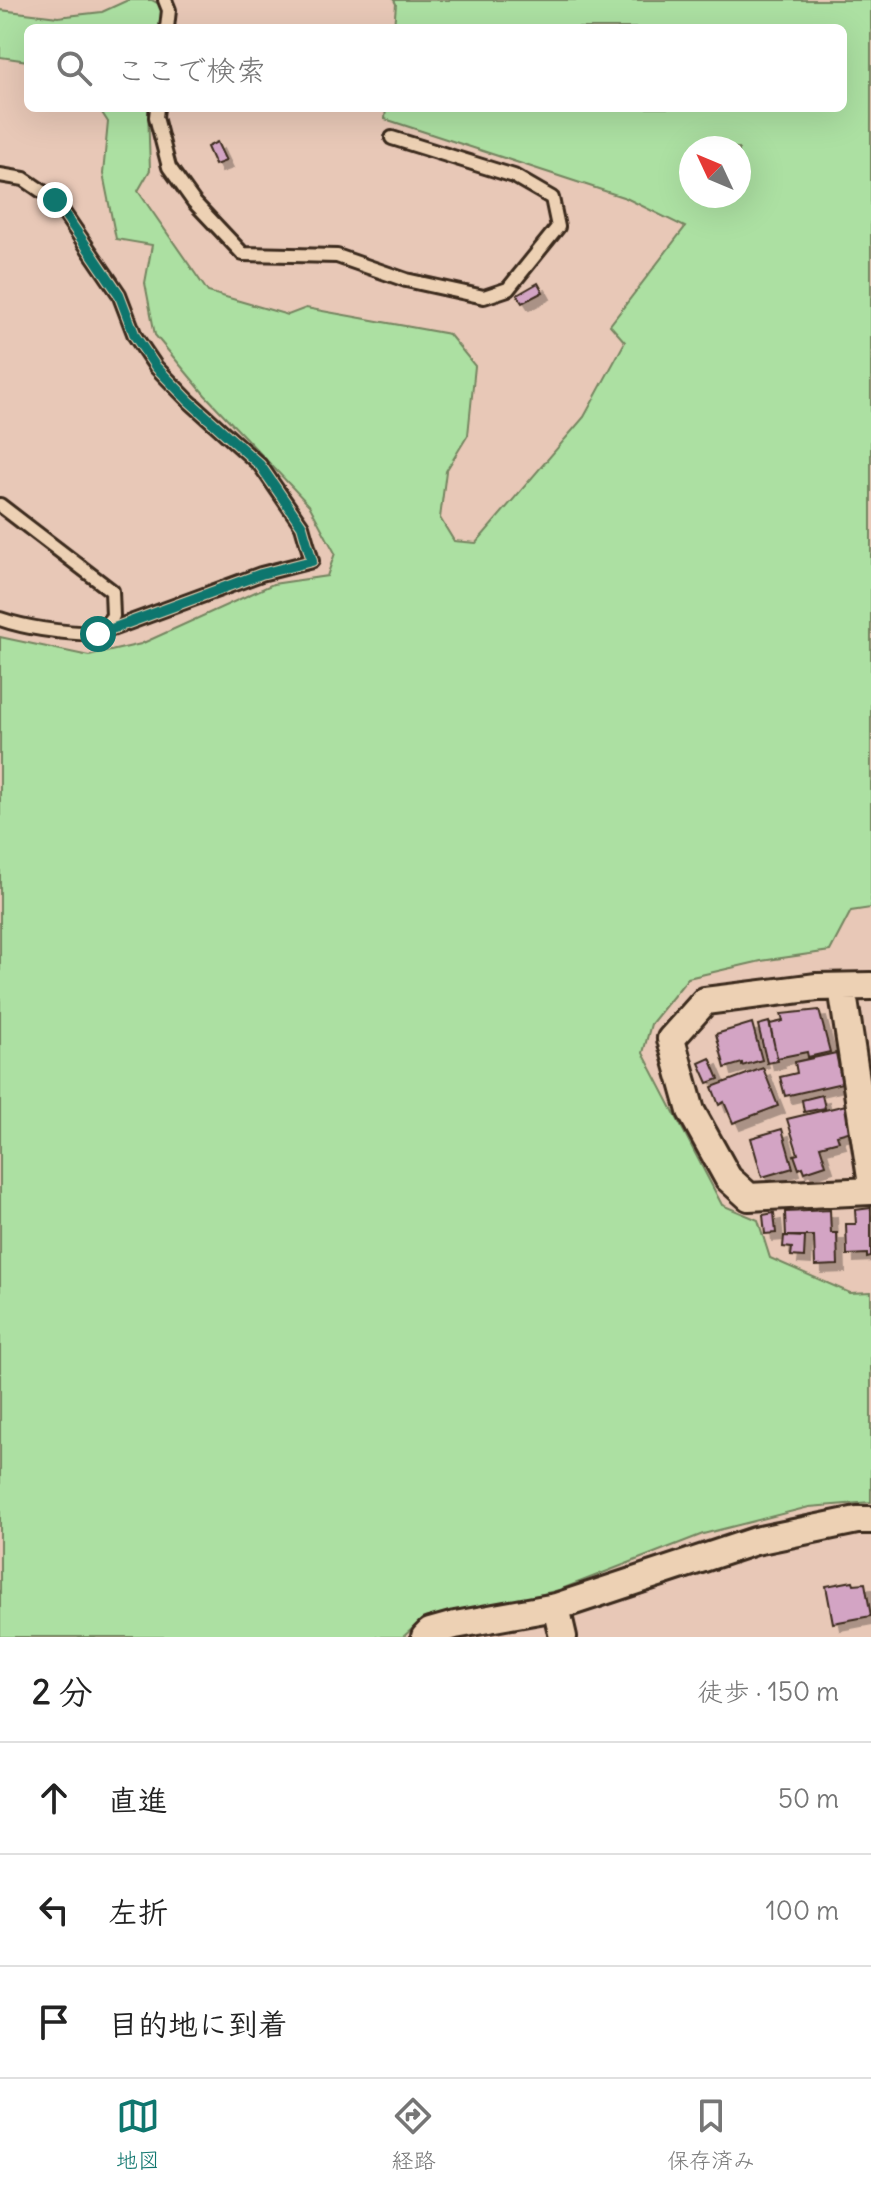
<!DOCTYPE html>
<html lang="ja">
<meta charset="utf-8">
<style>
body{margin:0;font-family:Delius,"Klee One",sans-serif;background:#f6f6f6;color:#222}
.compass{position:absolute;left:679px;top:136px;width:72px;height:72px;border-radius:50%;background:#fff;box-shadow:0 8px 32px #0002;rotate:314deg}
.stop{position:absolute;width:24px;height:24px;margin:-18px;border:6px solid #0f766e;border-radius:50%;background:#fff}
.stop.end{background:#0f766e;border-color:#fff;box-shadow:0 2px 8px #0008}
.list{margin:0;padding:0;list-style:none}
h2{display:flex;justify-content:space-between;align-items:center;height:104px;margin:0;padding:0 32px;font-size:34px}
h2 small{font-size:26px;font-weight:400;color:#767676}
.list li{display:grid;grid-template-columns:52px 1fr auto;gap:24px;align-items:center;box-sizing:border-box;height:112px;padding:0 32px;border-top:2px solid #e0e0e0}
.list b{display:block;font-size:30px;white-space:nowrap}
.list em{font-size:26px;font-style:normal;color:#767676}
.icon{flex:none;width:44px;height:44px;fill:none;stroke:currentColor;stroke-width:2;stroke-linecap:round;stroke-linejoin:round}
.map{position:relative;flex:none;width:871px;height:1637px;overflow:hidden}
.search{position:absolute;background:#fff;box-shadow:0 8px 32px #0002;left:24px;right:24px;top:24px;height:88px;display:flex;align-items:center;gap:20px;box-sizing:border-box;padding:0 28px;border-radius:12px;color:#767676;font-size:30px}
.sheet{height:440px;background:#fff}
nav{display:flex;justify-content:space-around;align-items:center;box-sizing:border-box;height:112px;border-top:2px solid #e0e0e0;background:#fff;font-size:22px;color:#767676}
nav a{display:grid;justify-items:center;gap:4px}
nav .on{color:#0f766e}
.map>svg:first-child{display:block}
</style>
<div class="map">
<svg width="871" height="1637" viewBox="0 0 871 1637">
<defs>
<filter id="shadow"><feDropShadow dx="7" dy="7" stdDeviation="0" flood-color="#0004"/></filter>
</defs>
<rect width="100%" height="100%" fill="#e8c8b7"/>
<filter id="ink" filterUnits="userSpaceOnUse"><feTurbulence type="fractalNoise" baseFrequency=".0125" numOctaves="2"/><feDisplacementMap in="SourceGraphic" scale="16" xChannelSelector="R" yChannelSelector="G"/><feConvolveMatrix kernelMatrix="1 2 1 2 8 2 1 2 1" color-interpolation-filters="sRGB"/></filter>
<g filter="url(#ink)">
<!-- green -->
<path fill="#ace0a2" stroke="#748560" stroke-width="2" fill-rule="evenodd" d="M 128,0 L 152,0 L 163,6 L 165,28 L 28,28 L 28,61 L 0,57 L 0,10 L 58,17 L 102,12 Z
M 394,0 L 871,0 L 871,908 L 851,911 L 830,951 L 761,961 L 688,978 L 651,1024 L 643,1053 L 722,1205 L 758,1220 L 770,1258 L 850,1293 L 871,1292 L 871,1502 L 809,1507 L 703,1534 L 559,1590 L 470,1612 L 423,1619 L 403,1637 L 0,1637 L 0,637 L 89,656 L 141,644 L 273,584 L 327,576 L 335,553 L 309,505 L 205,395 L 155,335 L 145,283 L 152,245 L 116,239 L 103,174 L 108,122 L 99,108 L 148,108 L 150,170 L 138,191 L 208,292 L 288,315 L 306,308 L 449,334 L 475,366 L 468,435 L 446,471 L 440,518 L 454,541 L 476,543 L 584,417 L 625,342 L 610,325 L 685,227 L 626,198 L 385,119 L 386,108 L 843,108 L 843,28 L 394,28 L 396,4 ZM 691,148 L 739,148 L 739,196 L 691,196 Z"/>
<!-- building -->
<path fill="#d3a4c4" stroke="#3b2a1e" stroke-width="2" filter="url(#shadow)" d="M 217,142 L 226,161 L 215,165 L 207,147 Z
M 538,283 L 543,292 L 522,303 L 517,295 Z
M 819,1010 L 830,1052 L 808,1057 L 807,1052 L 777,1058 L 770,1024 L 783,1021 L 781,1014 Z
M 769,1022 L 778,1061 L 767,1063 L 758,1025 Z
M 752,1023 L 762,1060 L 742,1066 L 742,1063 L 725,1068 L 716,1034 Z
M 836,1053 L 842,1083 L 785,1096 L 780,1077 L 797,1073 L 795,1062 Z
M 710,1058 L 719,1079 L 708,1083 L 699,1063 Z
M 763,1068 L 778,1106 L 733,1123 L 724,1102 L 719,1105 L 712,1087 Z
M 822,1095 L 825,1108 L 804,1112 L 802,1100 Z
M 846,1105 L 852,1131 L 837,1135 L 839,1141 L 820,1146 L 826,1165 L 805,1172 L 803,1167 L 799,1169 L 794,1155 L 798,1154 L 787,1119 Z
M 782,1129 L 793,1168 L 762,1177 L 751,1138 Z
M 871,1208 L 871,1257 L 867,1258 L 867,1254 L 847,1255 L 846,1224 L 856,1224 L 855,1210 Z
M 830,1210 L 831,1233 L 837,1233 L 838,1265 L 815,1266 L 814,1236 L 786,1236 L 785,1212 Z
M 774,1213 L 776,1233 L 765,1234 L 763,1215 Z
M 784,1236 L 805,1237 L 804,1257 L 791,1256 L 792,1248 L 783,1247 Z
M 853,1581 L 854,1584 L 865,1583 L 871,1616 L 833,1623 L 826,1586 Z"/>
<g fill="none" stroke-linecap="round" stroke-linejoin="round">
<!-- lane casing -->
<g stroke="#3b2a1e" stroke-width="18">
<path id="lane" d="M 165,0 L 169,10 L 167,28
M 157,108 L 156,117 L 169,167 L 194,202 L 243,254 L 337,256 L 406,280 L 484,297 L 508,289 L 558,227 L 552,198 L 514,176 L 392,138
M 0,175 L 24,179 L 55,200 L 119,294 L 135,336 L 156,367 L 189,401 L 260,465 L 302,526 L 312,561 L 261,574 L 98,634
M 0,505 L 112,591 L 113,616 L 98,634 C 64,633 32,630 0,619"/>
</g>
<!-- street casing -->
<g stroke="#3b2a1e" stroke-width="32">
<path id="street" d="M 871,986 L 817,987 L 705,1001 L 671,1039 L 691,1111 L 728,1178 L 749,1197 L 871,1191
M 842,987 L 871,1178
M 556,1607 L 563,1637
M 425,1637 L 430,1632 L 455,1625 L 556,1607 L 755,1541 L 857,1520 L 871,1520"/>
</g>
<!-- lane -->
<use href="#lane" stroke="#edd1b4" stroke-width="12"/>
<!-- street -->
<use href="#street" stroke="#edd1b4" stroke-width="26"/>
</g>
</g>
<g fill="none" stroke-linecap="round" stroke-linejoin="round" filter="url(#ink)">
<!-- route -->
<path stroke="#0f766e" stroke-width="10" d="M 55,200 L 119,294 L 135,336 L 156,367 L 189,401 L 260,465 L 302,526 L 312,561 L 261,574 L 98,634"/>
</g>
</svg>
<svg class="compass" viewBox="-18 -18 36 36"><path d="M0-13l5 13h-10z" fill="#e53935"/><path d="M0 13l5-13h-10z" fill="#767676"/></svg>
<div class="stop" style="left:98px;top:634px"></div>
<div class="stop end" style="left:55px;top:200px"></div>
<div class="search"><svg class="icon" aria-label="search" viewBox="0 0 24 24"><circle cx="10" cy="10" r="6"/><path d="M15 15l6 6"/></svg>ここで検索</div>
</div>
<section class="sheet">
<h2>2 分<small>徒歩 · 150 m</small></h2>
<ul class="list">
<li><svg class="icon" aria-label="ahead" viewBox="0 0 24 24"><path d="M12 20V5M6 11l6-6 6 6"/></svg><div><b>直進</b></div><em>50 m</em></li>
<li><svg class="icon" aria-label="left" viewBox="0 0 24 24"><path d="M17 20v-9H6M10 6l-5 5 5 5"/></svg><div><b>左折</b></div><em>100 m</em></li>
<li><svg class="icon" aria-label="arrive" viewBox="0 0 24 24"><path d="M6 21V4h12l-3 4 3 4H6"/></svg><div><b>目的地に到着</b></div></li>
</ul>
</section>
<nav>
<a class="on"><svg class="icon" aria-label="map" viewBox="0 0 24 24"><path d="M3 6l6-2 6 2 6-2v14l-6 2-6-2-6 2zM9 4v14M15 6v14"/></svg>地図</a>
<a><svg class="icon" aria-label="directions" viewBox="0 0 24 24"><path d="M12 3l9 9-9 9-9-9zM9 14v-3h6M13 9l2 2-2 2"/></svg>経路</a>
<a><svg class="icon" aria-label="saved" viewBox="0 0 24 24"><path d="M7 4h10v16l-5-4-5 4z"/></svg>保存済み</a>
</nav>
